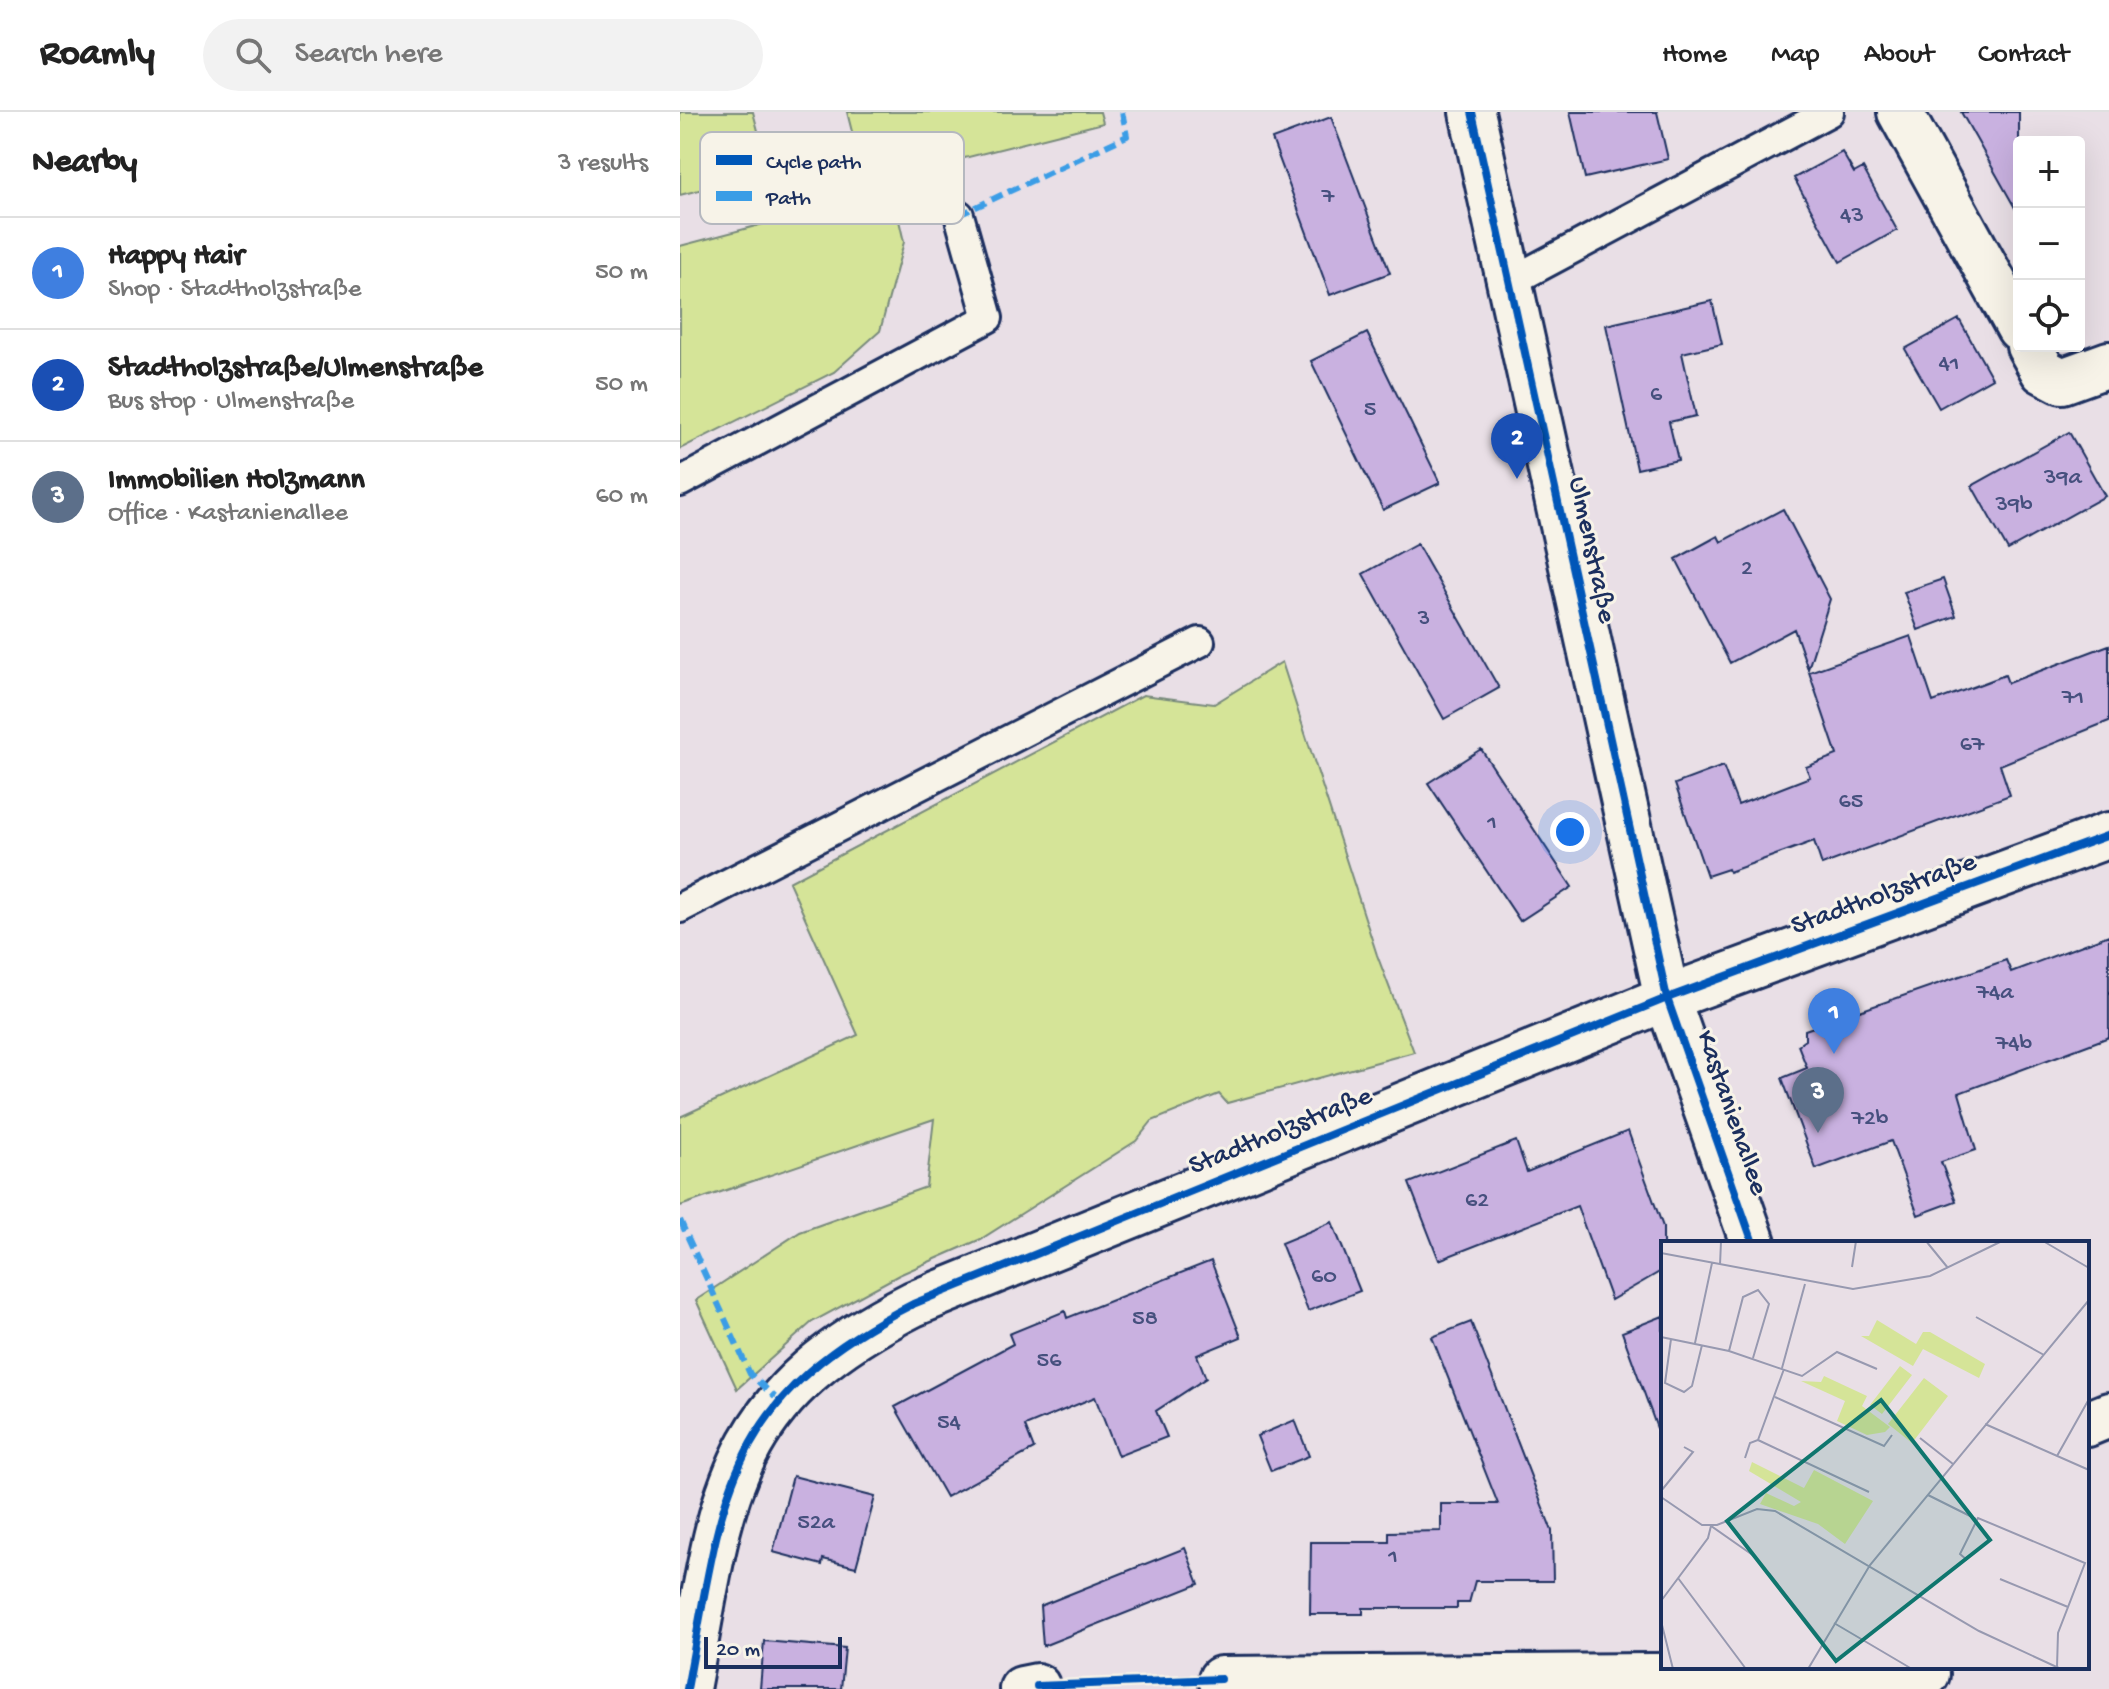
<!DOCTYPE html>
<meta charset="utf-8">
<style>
body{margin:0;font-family:"Gochi Hand",sans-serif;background:#f2f2f2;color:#222}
.controls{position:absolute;right:24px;top:24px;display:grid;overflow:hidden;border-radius:8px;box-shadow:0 8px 32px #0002}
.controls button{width:72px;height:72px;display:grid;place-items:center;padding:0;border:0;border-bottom:2px solid #e0e0e0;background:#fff;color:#222;font:40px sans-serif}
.scale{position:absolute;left:24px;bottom:20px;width:138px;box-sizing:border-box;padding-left:8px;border:4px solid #1b2f5e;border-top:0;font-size:22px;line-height:28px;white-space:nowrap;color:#1b2f5e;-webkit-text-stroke:6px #f7f3e8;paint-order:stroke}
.you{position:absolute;left:890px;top:720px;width:28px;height:28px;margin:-20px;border:6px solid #fff;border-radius:50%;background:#1a73e8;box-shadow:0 0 0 12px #1a73e833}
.badge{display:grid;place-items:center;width:52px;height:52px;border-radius:50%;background:#1a73e8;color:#fff;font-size:26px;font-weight:700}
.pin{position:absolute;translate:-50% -66px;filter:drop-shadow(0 2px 4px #0008)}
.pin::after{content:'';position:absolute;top:42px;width:28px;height:24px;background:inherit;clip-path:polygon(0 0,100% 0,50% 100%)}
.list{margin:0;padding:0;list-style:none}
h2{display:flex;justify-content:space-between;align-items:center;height:104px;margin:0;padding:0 32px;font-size:34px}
h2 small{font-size:26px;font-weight:400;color:#767676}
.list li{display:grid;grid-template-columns:52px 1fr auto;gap:24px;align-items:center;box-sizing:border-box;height:112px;padding:0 32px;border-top:2px solid #e0e0e0}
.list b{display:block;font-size:30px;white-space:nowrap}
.list p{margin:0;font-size:26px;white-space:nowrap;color:#767676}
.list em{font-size:26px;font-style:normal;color:#767676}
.icon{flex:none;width:44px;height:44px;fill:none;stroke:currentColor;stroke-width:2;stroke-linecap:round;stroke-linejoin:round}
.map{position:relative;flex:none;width:1429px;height:1577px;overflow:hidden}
header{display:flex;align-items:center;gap:48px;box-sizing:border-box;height:112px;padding:0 40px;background:#fff;border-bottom:2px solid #e0e0e0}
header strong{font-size:38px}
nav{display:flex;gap:44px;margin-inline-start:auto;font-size:28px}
.search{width:560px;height:72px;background:#f2f2f2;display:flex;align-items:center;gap:20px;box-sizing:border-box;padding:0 28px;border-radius:44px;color:#767676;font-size:30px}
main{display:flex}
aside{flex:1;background:#fff}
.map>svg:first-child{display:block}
</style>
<header>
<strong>Roamly</strong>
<div class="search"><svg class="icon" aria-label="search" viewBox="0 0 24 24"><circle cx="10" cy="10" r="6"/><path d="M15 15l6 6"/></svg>Search here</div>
<nav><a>Home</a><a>Map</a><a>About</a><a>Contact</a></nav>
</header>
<main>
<aside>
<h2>Nearby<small>3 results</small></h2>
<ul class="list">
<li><span class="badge" style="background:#3f7fe0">1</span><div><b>Happy Hair</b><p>Shop · Stadtholzstraße</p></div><em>50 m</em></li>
<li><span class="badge" style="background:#1a4fb4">2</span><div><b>Stadtholzstraße/Ulmenstraße</b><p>Bus stop · Ulmenstraße</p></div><em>50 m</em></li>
<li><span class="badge" style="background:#5c6f8a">3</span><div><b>Immobilien Holzmann</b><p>Office · Kastanienallee</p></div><em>60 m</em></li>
</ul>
</aside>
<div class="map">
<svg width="1429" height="1577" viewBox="0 0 1429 1577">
<rect width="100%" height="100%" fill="#e9dfe6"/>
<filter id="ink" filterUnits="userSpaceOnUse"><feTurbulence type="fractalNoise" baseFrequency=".0125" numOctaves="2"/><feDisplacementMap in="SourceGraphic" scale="16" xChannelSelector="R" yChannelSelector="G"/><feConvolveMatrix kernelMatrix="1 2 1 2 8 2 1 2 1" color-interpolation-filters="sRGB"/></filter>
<g filter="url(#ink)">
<!-- green -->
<path fill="#d5e498" stroke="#788a7b" stroke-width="2" d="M 0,0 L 73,0 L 89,60 L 0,83 Z
M 167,0 L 420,0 L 423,11 L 185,71 Z
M 212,78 L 224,130 L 200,219 L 154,260 L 0,337 L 0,134 Z
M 602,550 L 697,843 L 734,940 L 547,991 L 539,982 L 472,1009 L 456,1029 L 301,1127 L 219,1163 L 132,1210 L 57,1277 L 16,1188 L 120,1120 L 246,1075 L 254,1007 L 0,1094 L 0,1005 L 178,923 L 109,770 L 463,583 L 534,592 Z"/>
<!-- building -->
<path fill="#c9b1e0" stroke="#1b2f5e" stroke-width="2" d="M 890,0 L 977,0 L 988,47 L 905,66 Z
M 1281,0 L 1339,0 L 1339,103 Z
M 651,5 L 710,161 L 650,183 L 592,27 Z
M 1162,40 L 1174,61 L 1183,56 L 1217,118 L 1160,150 L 1114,66 Z
M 1032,189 L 1042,232 L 1002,241 L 1016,304 L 989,310 L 998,348 L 957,357 L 926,213 Z
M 1279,207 L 1312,266 L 1259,296 L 1225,237 Z
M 687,221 L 760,371 L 703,398 L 631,249 Z
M 1389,320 L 1425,384 L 1328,438 L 1292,374 Z
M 1103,397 L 1150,487 L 1128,557 L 1114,517 L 1050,551 L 996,447 L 1038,424 L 1041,430 Z
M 737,432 L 819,576 L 764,607 L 683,462 Z
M 1263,467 L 1276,504 L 1238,518 L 1224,480 Z
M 1231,524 L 1253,590 L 1325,563 L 1328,571 L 1429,533 L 1429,609 L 1320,653 L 1330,683 L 1142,753 L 1134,729 L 1049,760 L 1048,757 L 1027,764 L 995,672 L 1043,654 L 1058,693 L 1130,665 L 1126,655 L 1157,643 L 1129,560 Z
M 801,637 L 892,775 L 840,809 L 748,671 Z
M 1429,823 L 1429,925 L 1279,981 L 1296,1038 L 1261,1050 L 1276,1089 L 1238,1103 L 1211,1029 L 1136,1057 L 1102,966 L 1127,956 L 1118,933 L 1125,928 L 1125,918 L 1326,848 L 1331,860 Z
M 948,1019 L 983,1115 L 983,1158 L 931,1188 L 897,1094 L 759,1148 L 729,1071 L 836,1029 L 847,1060 Z
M 652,1110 L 680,1179 L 628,1199 L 601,1131 Z
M 531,1149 L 561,1225 L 517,1243 L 526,1266 L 476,1299 L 487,1325 L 438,1344 L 415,1285 L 345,1314 L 354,1337 L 266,1385 L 215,1295 L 333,1232 L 329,1222 L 385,1199 L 387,1206 Z
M 983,1204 L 983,1319 L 978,1319 L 942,1220 Z
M 791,1210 L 872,1419 L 873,1469 L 795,1469 L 789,1491 L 777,1491 L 777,1496 L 683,1496 L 683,1502 L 630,1502 L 631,1430 L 709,1430 L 709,1420 L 761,1419 L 761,1392 L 818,1392 L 752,1225 Z
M 615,1308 L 629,1344 L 591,1359 L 577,1324 Z
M 113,1364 L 195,1385 L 176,1455 L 143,1447 L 142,1453 L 93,1440 Z
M 505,1436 L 519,1472 L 363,1534 L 360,1494 Z
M 84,1529 L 165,1536 L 161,1577 L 80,1577 Z"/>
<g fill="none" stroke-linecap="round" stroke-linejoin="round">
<!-- service casing -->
<g stroke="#1b2f5e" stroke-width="34">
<path id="service" d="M 830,170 L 1149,0
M 0,370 L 308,206 L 279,103
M 0,796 L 520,530"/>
</g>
<!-- minor casing -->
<g stroke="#1b2f5e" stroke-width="50">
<path id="minor" d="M 792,0 L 987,886 L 1073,1131
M 1220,0 L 1339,216
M 1349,234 L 1363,259 L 1382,269 L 1429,252
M 1407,1312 L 1429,1303
M 541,1567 L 1247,1562
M 342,1577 L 357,1574"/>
</g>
<!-- tertiary casing -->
<g stroke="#1b2f5e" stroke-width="50">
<path id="tertiary" d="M 7,1577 C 43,1386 41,1289 233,1192 L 987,886 L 1429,723"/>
</g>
<!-- service -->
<use href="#service" stroke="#f7f3e8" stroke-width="28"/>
<!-- minor -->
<use href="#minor" stroke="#f7f3e8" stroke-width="44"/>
<!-- tertiary -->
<use href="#tertiary" stroke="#f7f3e8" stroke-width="44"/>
<!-- quiet -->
<path stroke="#3b9de6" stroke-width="6" stroke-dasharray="12 6" stroke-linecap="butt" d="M 279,103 L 447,24 L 442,0
M 0,1108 L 70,1262 L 98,1288"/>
<!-- cycleway casing -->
<g stroke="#f7f3e8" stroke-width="13">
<path id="cycleway" d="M 792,0 L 987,886 L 1073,1131
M 357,1574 L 541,1567
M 7,1577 C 43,1386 41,1289 233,1192 L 987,886 L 1429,723"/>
</g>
<!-- cycleway -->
<use href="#cycleway" stroke="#0057b8" stroke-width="8"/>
</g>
</g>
<g text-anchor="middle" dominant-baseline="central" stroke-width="6" stroke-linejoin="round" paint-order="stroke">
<!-- number labels -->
<g font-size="24" fill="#46507e">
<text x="648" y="85">7</text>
<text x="1172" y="104">43</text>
<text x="1269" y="252">41</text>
<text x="976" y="283">6</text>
<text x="690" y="298">5</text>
<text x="1383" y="366">39a</text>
<text x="1334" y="393">39b</text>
<text x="1067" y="457">2</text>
<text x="744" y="507">3</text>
<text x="1393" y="586">71</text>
<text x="1292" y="633">67</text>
<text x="1171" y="690">65</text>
<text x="812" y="711">1</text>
<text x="1315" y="881">74a</text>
<text x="1334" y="932">74b</text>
<text x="1190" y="1007">72b</text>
<text x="797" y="1089">62</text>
<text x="644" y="1165">60</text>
<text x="465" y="1207">58</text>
<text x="369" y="1249">56</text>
<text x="269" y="1311">54</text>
<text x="136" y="1411">52a</text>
<text x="713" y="1445">1</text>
</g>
<!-- street labels -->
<g font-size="28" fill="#1b2f5e" stroke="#f7f3e8">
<text transform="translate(911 438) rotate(78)">Ulmenstraße</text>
<text transform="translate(1204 783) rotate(-20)">Stadtholzstraße</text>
<text transform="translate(1051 1001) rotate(71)">Kastanienallee</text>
<text transform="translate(601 1020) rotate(-22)">Stadtholzstraße</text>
</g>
</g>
<!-- overview -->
<g transform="translate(981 1129)">
<rect width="428" height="428" fill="#e9dfe6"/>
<path d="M 216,79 L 255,103 L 262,91 L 269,91 L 324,123 L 318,137 L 262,108 L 252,125 L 200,95 L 208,95 ZM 239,125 L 251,134 L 221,173 L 209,164 ZM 163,135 L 206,155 L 201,165 L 229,186 L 224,191 L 206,194 L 176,180 L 184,160 L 140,140 L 160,141 ZM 263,137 L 287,155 L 251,202 L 227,183 ZM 91,221 L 143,247 L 153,229 L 212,260 L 184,303 L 157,283 L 99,263 L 105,252 L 133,265 L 140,261 L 88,230 Z" fill="#d5e498"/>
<path fill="none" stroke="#9799b0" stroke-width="2" d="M 265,0 L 287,27M 382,0 L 428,27M 0,12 L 192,48 L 269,35 L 341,0M 59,24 L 60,0M 191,26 L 195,0M 315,76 L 383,114M 0,96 L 68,110 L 141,135 L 176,111 L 216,128M 10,98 L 4,142 L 23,151 L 31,145 L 41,104M 34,102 L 51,22M 68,110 L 82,56 L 97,49 L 108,63 L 92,117M 121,127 L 144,43M 114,156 L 223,205 L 231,194M 324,183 L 428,229M 259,197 L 292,223M 97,199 L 208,251M 396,215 L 428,158M 84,217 L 89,202 L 97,199 L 123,128M 0,250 L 32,211 L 23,206M 267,254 L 315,278M 0,256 L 41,284 L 56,284 L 96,268 L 114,270 L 318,390 L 400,428M 306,319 L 299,313 L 317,277 L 424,322 L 397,392 L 396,426M 108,332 L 162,401M 17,337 L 85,428M 339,338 L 407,366M 0,360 L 47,297 L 50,285 L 93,315M 0,380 L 12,428M 173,382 L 251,428M 147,428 L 209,324 L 428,59"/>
<path fill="#0f766e" fill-opacity="0.15" stroke="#0f766e" stroke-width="4" d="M 220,159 L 329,299 L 175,420 L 66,280 Z"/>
<rect width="428" height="428" fill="none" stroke="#1b2f5e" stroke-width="4"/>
</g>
<!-- legend -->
<rect x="20" y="20" width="264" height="92" rx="12" fill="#f7f3e8" stroke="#b5b8bf" stroke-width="2"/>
<rect x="36" y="43" width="36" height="10" fill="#0057b8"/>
<rect x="36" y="79" width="36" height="10" fill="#3b9de6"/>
<g font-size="22" fill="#1b2f5e">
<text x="86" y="56">Cycle path</text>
<text x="86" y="92">Path</text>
</g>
</svg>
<div class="controls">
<button>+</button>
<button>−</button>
<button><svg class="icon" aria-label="locate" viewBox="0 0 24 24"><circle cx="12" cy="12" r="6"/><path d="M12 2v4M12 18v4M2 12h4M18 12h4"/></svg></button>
</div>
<div class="scale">20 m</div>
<div class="you"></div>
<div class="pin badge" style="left:1154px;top:942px;background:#3f7fe0">1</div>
<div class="pin badge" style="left:837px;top:367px;background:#1a4fb4">2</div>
<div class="pin badge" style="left:1138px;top:1021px;background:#5c6f8a">3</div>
</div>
</main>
